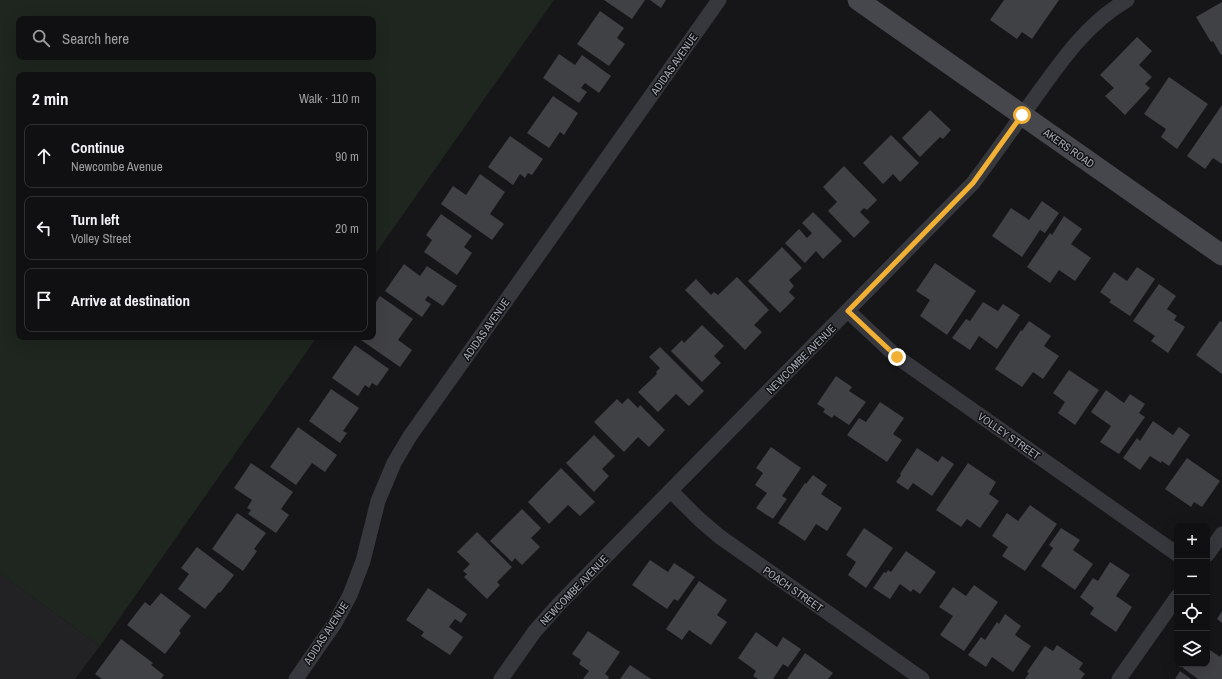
<!DOCTYPE html>
<meta charset="utf-8">
<style>
body{margin:0;font-family:"Archivo Narrow",sans-serif;background:#19191b;color:#f1f3f6}
.controls{position:absolute;right:12px;bottom:12px;display:grid;overflow:hidden;border-radius:8px;box-shadow:0 4px 16px #0002}
.controls button{width:36px;height:36px;display:grid;place-items:center;padding:0;border:0;border-bottom:1px solid #303032;background:#101012;color:#f1f3f6;font:20px sans-serif}
.stop{position:absolute;width:12px;height:12px;margin:-9px;border:3px solid #f2b134;border-radius:50%;background:#fff}
.stop.end{background:#f2b134;border-color:#fff;box-shadow:0 1px 4px #0008}
.list{margin:0;padding:0;list-style:none}
h2{display:flex;justify-content:space-between;align-items:center;height:52px;margin:0;padding:0 16px;font-size:17px}
h2 small{font-size:13px;font-weight:400;color:#9c9d9f}
.list li{display:grid;grid-template-columns:26px 1fr auto;gap:12px;align-items:center;box-sizing:border-box;height:64px;margin:0 8px 8px;padding:0 8px;border:1px solid #303032;border-radius:8px}
.list b{display:block;font-size:15px;white-space:nowrap}
.list p{margin:0;font-size:13px;white-space:nowrap;color:#9c9d9f}
.list em{font-size:13px;font-style:normal;color:#9c9d9f}
.icon{flex:none;width:22px;height:22px;fill:none;stroke:currentColor;stroke-width:2;stroke-linecap:round;stroke-linejoin:round}
.map{position:relative;flex:none;width:1222px;height:679px;overflow:hidden}
.search{position:absolute;background:#101012;box-shadow:0 4px 16px #0002;left:16px;top:16px;width:360px;height:44px;display:flex;align-items:center;gap:10px;box-sizing:border-box;padding:0 14px;border-radius:8px;color:#9c9d9f;font-size:15px}
.panel{position:absolute;background:#101012;box-shadow:0 4px 16px #0002;left:16px;top:72px;width:360px;height:268px;border-radius:8px}
.map>svg:first-child{display:block}
</style>
<div class="map">
<svg width="1222" height="679" viewBox="0 0 1222 679">
<rect width="100%" height="100%" fill="#161618"/>
<!-- built -->
<path fill="#222225" d="M 0,573 L 100,646 L 75,679 L 0,679 Z"/>
<!-- green -->
<path fill="#1e261f" fill-rule="evenodd" d="M 0,0 L 554,0 L 373,257 L 373,75 L 19,75 L 19,337 L 317,337 L 100,646 L 0,573 ZM 19,19 L 373,19 L 373,57 L 19,57 Z"/>
<!-- building -->
<path fill="#404145" d="M 604,0 L 645,0 L 632,19 Z
M 650,0 L 666,0 L 661,8 Z
M 1004,0 L 1059,0 L 1032,39 L 1022,32 L 1017,39 L 990,20 Z
M 1222,2 L 1222,54 L 1221,55 L 1213,41 L 1211,42 L 1196,17 Z
M 600,11 L 624,28 L 617,38 L 625,44 L 609,66 L 577,44 Z
M 1137,37 L 1152,51 L 1139,65 L 1152,77 L 1145,84 L 1150,88 L 1125,115 L 1105,96 L 1114,88 L 1100,75 Z
M 559,54 L 575,65 L 582,55 L 611,76 L 599,93 L 585,83 L 581,88 L 587,92 L 579,103 L 543,78 Z
M 1169,77 L 1208,104 L 1177,149 L 1161,137 L 1166,129 L 1144,114 Z
M 553,96 L 578,113 L 564,135 L 560,132 L 549,148 L 527,133 Z
M 1222,105 L 1222,164 L 1213,158 L 1205,169 L 1187,156 Z
M 930,110 L 951,130 L 943,139 L 940,137 L 920,157 L 902,138 Z
M 891,135 L 919,163 L 900,182 L 893,174 L 883,184 L 863,163 Z
M 510,136 L 543,159 L 532,175 L 528,173 L 525,178 L 520,174 L 513,185 L 488,167 Z
M 844,166 L 877,200 L 867,210 L 864,208 L 860,212 L 870,222 L 854,238 L 828,211 L 837,202 L 823,187 Z
M 480,174 L 505,192 L 490,214 L 504,224 L 492,240 L 441,204 L 453,186 L 466,195 Z
M 1042,201 L 1059,213 L 1045,233 L 1040,230 L 1022,257 L 992,236 L 1011,208 L 1029,220 Z
M 813,212 L 842,241 L 823,259 L 816,251 L 805,263 L 785,243 L 799,229 L 807,238 L 812,233 L 802,223 Z
M 441,214 L 472,236 L 464,247 L 472,253 L 457,275 L 424,252 L 432,240 L 426,235 Z
M 1064,216 L 1082,229 L 1071,244 L 1091,258 L 1075,281 L 1059,270 L 1050,283 L 1027,267 L 1050,233 L 1052,235 Z
M 782,247 L 802,268 L 789,280 L 794,286 L 789,292 L 795,298 L 780,313 L 748,281 Z
M 935,263 L 976,291 L 947,335 L 920,316 L 930,300 L 916,291 Z
M 404,264 L 420,276 L 427,266 L 457,286 L 443,306 L 428,296 L 425,300 L 431,304 L 422,317 L 385,291 Z
M 1137,267 L 1155,279 L 1130,316 L 1109,302 L 1111,300 L 1100,292 L 1114,272 L 1127,281 Z
M 737,277 L 769,310 L 754,325 L 762,332 L 745,350 L 685,290 L 696,279 L 711,295 L 714,292 L 718,295 Z
M 1159,284 L 1176,296 L 1167,309 L 1177,316 L 1174,320 L 1185,327 L 1168,353 L 1151,341 L 1155,336 L 1133,321 Z
M 380,296 L 413,319 L 398,340 L 412,350 L 400,367 L 361,340 L 363,337 L 373,337 L 373,322 L 375,319 L 373,318 L 373,306 Z
M 983,302 L 998,311 L 1003,304 L 1020,315 L 997,349 L 979,336 L 970,350 L 952,338 L 966,319 L 970,321 Z
M 1029,321 L 1051,336 L 1044,346 L 1059,356 L 1043,379 L 1033,372 L 1022,387 L 995,369 L 1021,330 L 1022,331 Z
M 1220,321 L 1222,322 L 1222,374 L 1196,355 Z
M 702,325 L 724,346 L 714,356 L 721,363 L 702,382 L 671,351 L 682,340 L 684,343 Z
M 355,345 L 389,369 L 377,386 L 372,383 L 369,388 L 365,385 L 358,396 L 332,378 Z
M 660,347 L 704,391 L 689,406 L 676,394 L 658,412 L 638,392 L 657,374 L 656,372 L 660,368 L 649,357 Z
M 1069,370 L 1099,390 L 1075,425 L 1058,413 L 1065,402 L 1053,393 Z
M 836,376 L 852,387 L 849,391 L 866,402 L 849,425 L 834,415 L 832,418 L 823,412 L 825,409 L 817,404 Z
M 331,389 L 359,408 L 343,431 L 347,433 L 340,443 L 309,421 Z
M 1106,390 L 1124,403 L 1130,394 L 1145,404 L 1139,413 L 1145,417 L 1119,454 L 1100,442 L 1111,426 L 1091,412 Z
M 628,398 L 638,408 L 640,405 L 665,430 L 649,447 L 638,437 L 624,452 L 594,422 L 617,399 L 622,404 Z
M 880,402 L 904,418 L 893,434 L 902,440 L 887,462 L 847,435 L 859,418 L 866,422 Z
M 1153,421 L 1173,435 L 1179,427 L 1190,435 L 1169,466 L 1162,461 L 1161,463 L 1150,456 L 1140,470 L 1123,458 L 1137,438 L 1140,441 Z
M 298,427 L 337,455 L 325,472 L 312,463 L 296,485 L 270,467 Z
M 594,435 L 615,456 L 602,469 L 609,476 L 594,492 L 566,463 Z
M 771,447 L 801,468 L 782,496 L 787,499 L 773,519 L 756,508 L 767,493 L 755,485 L 763,473 L 756,468 Z
M 917,448 L 938,462 L 942,456 L 954,464 L 932,496 L 913,483 L 908,490 L 896,482 L 901,475 L 900,474 Z
M 1187,458 L 1220,481 L 1202,507 L 1194,502 L 1191,507 L 1165,489 Z
M 251,463 L 293,492 L 281,509 L 289,515 L 276,533 L 248,514 L 251,510 L 247,508 L 252,500 L 234,488 Z
M 968,463 L 996,482 L 989,494 L 999,501 L 980,528 L 967,519 L 961,527 L 936,510 Z
M 561,468 L 595,502 L 580,516 L 568,505 L 549,524 L 528,502 Z
M 813,475 L 827,485 L 821,494 L 842,508 L 827,531 L 816,524 L 805,541 L 778,523 L 805,483 L 806,484 Z
M 1030,505 L 1057,524 L 1025,571 L 1002,556 L 1008,547 L 992,536 L 1007,513 L 1018,521 Z
M 522,509 L 541,528 L 531,538 L 540,547 L 522,565 L 515,558 L 512,562 L 490,541 Z
M 237,513 L 266,533 L 254,549 L 257,551 L 243,571 L 212,549 Z
M 864,528 L 893,548 L 866,588 L 848,575 L 856,562 L 846,555 Z
M 1061,528 L 1080,540 L 1073,550 L 1093,564 L 1075,590 L 1041,566 L 1053,548 L 1049,545 Z
M 477,532 L 512,567 L 497,582 L 500,585 L 487,599 L 464,577 L 467,574 L 463,571 L 470,564 L 457,552 Z
M 197,547 L 234,575 L 220,593 L 219,592 L 205,609 L 178,589 L 189,574 L 181,568 Z
M 906,551 L 936,572 L 920,594 L 913,589 L 911,592 L 900,584 L 890,599 L 873,588 L 884,572 L 886,573 L 888,570 L 891,572 Z
M 650,560 L 668,572 L 674,563 L 695,577 L 678,601 L 674,599 L 667,609 L 632,585 Z
M 1110,562 L 1130,575 L 1116,596 L 1132,607 L 1116,632 L 1090,614 L 1094,608 L 1080,597 L 1093,578 L 1098,581 Z
M 699,581 L 727,600 L 717,615 L 727,622 L 711,645 L 689,630 L 682,640 L 666,629 Z
M 974,585 L 998,602 L 964,651 L 940,635 L 953,616 L 939,607 L 953,587 L 966,596 Z
M 428,588 L 467,614 L 461,623 L 455,619 L 449,627 L 463,637 L 450,655 L 421,636 L 424,632 L 406,620 Z
M 161,593 L 191,616 L 179,631 L 181,633 L 165,654 L 127,625 L 145,602 L 150,606 Z
M 1222,611 L 1222,623 L 1217,619 Z
M 1005,614 L 1021,626 L 1015,635 L 1031,646 L 1013,672 L 992,657 L 986,667 L 968,655 L 981,637 L 985,640 L 997,622 L 999,624 Z
M 588,631 L 620,652 L 605,674 L 609,677 L 608,679 L 583,679 L 589,671 L 579,664 L 581,660 L 572,654 Z
M 756,632 L 777,647 L 783,637 L 801,649 L 788,667 L 783,664 L 773,679 L 758,679 L 753,676 L 756,671 L 738,658 Z
M 121,639 L 153,663 L 151,665 L 164,675 L 161,679 L 102,679 L 95,674 Z
M 1057,645 L 1083,663 L 1079,669 L 1085,674 L 1081,679 L 1025,679 L 1029,673 L 1027,672 L 1045,646 L 1053,651 Z
M 1207,648 L 1220,657 L 1222,654 L 1222,679 L 1198,679 L 1183,668 L 1185,664 L 1207,664 Z
M 805,653 L 833,673 L 828,679 L 787,679 Z
M 630,665 L 651,679 L 620,679 Z
M 1180,671 L 1191,679 L 1175,679 Z"/>
<g fill="none" stroke-linecap="round" stroke-linejoin="round">
<!-- street -->
<path stroke="#37383d" stroke-width="15" d="M 848,311 L 897,357 L 1177,554
M 671,491 L 699,519 L 720,537 L 922,679
M 1207,555 L 1222,534
M 296,679 L 335,623 L 350,595 L 363,561 L 378,501 L 394,463 L 410,436 L 719,0
M 501,679 L 535,631 L 559,604 L 973,183 C 996,153 1017,122 1039,92 C 1064,57 1089,22 1127,0
M 1119,679 L 1177,597"/>
<!-- secondary -->
<path stroke="#45474d" stroke-width="21" d="M 858,0 L 1222,255"/>
</g>
<g fill="none" stroke-linecap="round" stroke-linejoin="round">
<!-- route -->
<path stroke="#f2b134" stroke-width="5" d="M 897,357 L 848,311 L 973,183 L 1022,115"/>
</g>
<g text-anchor="middle" dominant-baseline="central" stroke-width="3" stroke-linejoin="round" paint-order="stroke">
<!-- street labels -->
<g font-size="11" fill="#a8adb8" stroke="#111113">
<text transform="translate(674 64) rotate(-55)">ADIDAS AVENUE</text>
<text transform="translate(1069 148) rotate(35)">AKERS ROAD</text>
<text transform="translate(486 329) rotate(-55)">ADIDAS AVENUE</text>
<text transform="translate(801 359) rotate(-45)">NEWCOMBE AVENUE</text>
<text transform="translate(1009 436) rotate(35)">VOLLEY STREET</text>
<text transform="translate(793 589) rotate(35)">POACH STREET</text>
<text transform="translate(574 590) rotate(-46)">NEWCOMBE AVENUE</text>
<text transform="translate(326 633) rotate(-57)">ADIDAS AVENUE</text>
</g>
</g>
</svg>
<div class="controls">
<button>+</button>
<button>−</button>
<button><svg class="icon" aria-label="locate" viewBox="0 0 24 24"><circle cx="12" cy="12" r="6"/><path d="M12 2v4M12 18v4M2 12h4M18 12h4"/></svg></button>
<button><svg class="icon" aria-label="layers" viewBox="0 0 24 24"><path d="M12 4l9 5-9 5-9-5zM3 14l9 5 9-5"/></svg></button>
</div>
<div class="stop" style="left:1022px;top:115px"></div>
<div class="stop end" style="left:897px;top:357px"></div>
<div class="search"><svg class="icon" aria-label="search" viewBox="0 0 24 24"><circle cx="10" cy="10" r="6"/><path d="M15 15l6 6"/></svg>Search here</div>
<section class="panel">
<h2>2 min<small>Walk · 110 m</small></h2>
<ul class="list">
<li><svg class="icon" aria-label="ahead" viewBox="0 0 24 24"><path d="M12 20V5M6 11l6-6 6 6"/></svg><div><b>Continue</b><p>Newcombe Avenue</p></div><em>90 m</em></li>
<li><svg class="icon" aria-label="left" viewBox="0 0 24 24"><path d="M17 20v-9H6M10 6l-5 5 5 5"/></svg><div><b>Turn left</b><p>Volley Street</p></div><em>20 m</em></li>
<li><svg class="icon" aria-label="arrive" viewBox="0 0 24 24"><path d="M6 21V4h12l-3 4 3 4H6"/></svg><div><b>Arrive at destination</b></div></li>
</ul>
</section>
</div>
